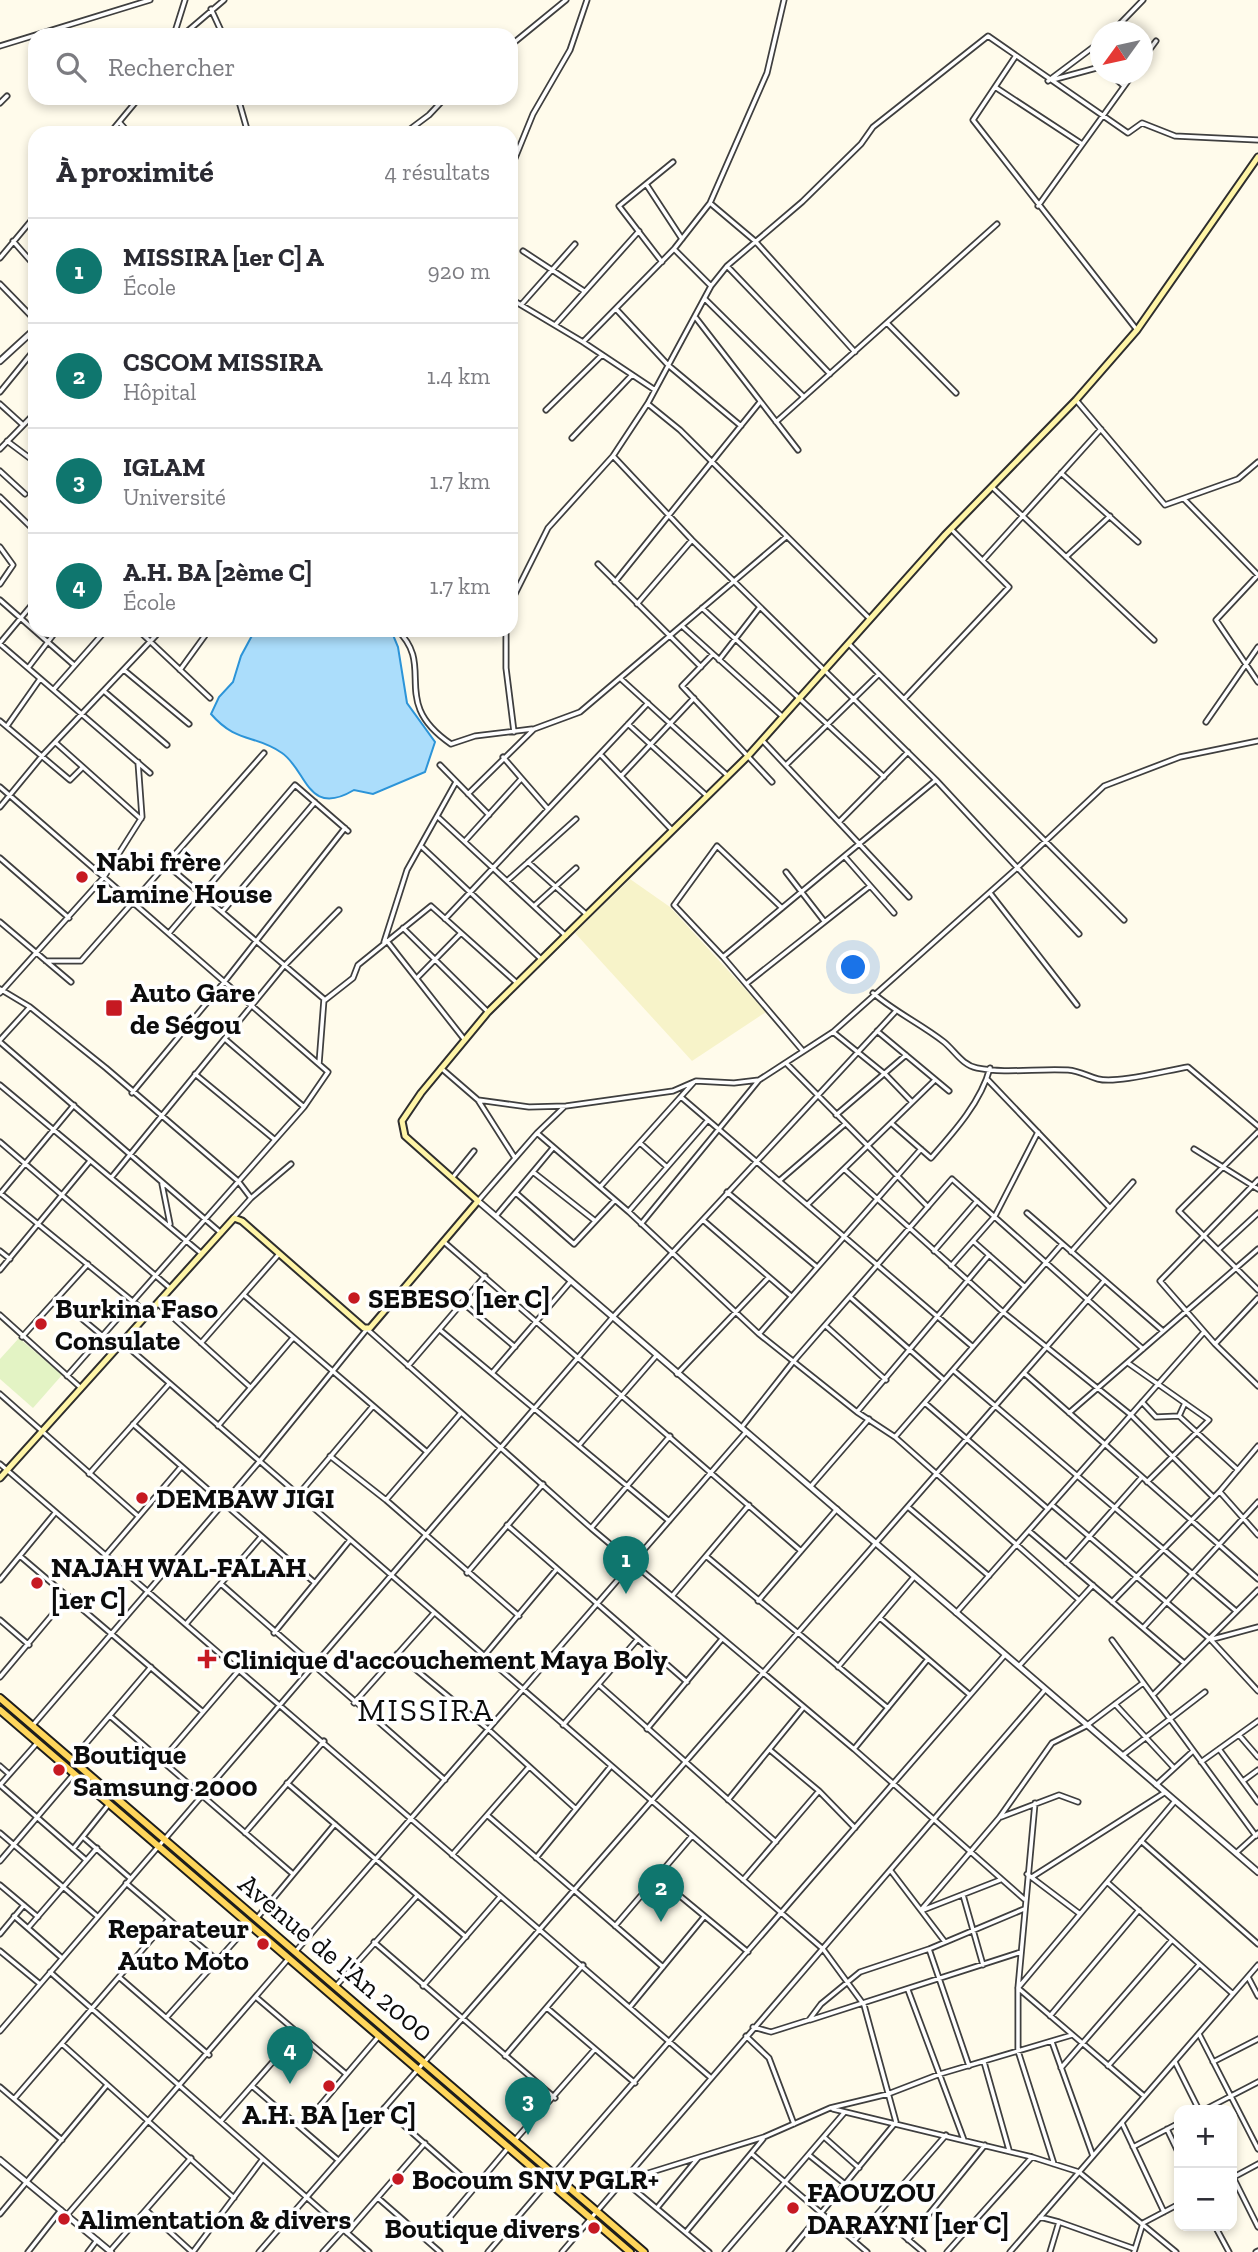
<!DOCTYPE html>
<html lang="fr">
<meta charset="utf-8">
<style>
body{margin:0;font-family:"Zilla Slab",serif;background:#f2f2f3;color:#2b2b33}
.controls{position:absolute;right:21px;bottom:21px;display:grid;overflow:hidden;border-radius:14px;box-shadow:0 4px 10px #0003}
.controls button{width:63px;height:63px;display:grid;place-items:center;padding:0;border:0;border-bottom:2px solid #e1e1e2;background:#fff;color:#2b2b33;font:35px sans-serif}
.compass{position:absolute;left:1090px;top:21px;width:63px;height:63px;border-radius:50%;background:#fff;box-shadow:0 4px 10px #0003;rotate:237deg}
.you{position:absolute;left:854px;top:968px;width:24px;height:24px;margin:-18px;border:5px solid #fff;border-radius:50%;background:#1a73e8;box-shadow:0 0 0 10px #1a73e833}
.badge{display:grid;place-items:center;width:46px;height:46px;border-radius:50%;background:#0f766e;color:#fff;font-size:23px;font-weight:700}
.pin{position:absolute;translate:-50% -58px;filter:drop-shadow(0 2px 4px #0008)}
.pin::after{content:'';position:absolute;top:37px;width:24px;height:21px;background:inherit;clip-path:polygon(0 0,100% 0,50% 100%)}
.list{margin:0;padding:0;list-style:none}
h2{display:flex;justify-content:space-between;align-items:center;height:91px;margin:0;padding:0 28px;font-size:30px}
h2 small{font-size:23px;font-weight:400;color:#7c7c81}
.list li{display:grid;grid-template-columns:46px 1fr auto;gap:21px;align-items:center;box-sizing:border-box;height:105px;padding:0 28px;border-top:2px solid #e1e1e2}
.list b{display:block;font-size:26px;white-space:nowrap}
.list p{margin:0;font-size:23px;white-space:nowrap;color:#7c7c81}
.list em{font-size:23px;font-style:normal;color:#7c7c81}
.icon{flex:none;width:38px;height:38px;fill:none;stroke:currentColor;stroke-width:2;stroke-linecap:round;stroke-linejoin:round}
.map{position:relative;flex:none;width:1258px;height:2252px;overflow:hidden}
.search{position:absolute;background:#fff;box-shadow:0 4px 10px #0003;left:28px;top:28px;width:490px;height:77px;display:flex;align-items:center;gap:18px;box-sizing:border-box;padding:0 24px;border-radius:21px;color:#7c7c81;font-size:26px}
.panel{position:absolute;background:#fff;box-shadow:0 4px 10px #0003;left:28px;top:126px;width:490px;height:511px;border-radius:21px}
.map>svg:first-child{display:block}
</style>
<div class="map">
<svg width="1258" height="2252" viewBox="0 0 1258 2252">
<rect width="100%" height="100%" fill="#fffbeb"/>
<!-- farmland -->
<path fill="#f7f3c9" d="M 630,879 L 670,907 L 766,1012 L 692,1061 L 575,933 Z"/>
<!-- pitch -->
<path fill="#e3f3c4" d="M 19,1338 L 62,1375 L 33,1408 L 0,1379 L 0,1359 Z"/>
<!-- water -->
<path fill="#abddfb" stroke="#2c94d8" stroke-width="2" d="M 255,630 L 391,630 L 398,647 L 407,703 L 435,742 L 425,772 L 373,794 L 354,790 C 307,818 307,770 282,753 C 255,734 237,744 211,714 L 219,697 L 233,682 L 241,656 Z"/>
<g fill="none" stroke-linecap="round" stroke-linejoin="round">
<!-- minor casing -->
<g stroke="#3f3f3f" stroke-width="7">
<path id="minor" d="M 211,9 L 223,35
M 1112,32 L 1143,0
M 174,35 L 185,0
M 183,35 L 224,0
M 511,45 L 566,0
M 0,46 L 150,0
M 1015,57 L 973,120 L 1137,330
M 1142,60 L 1156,41
M 1110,74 L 1124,86
M 1052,80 L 1100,67
M 1048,81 L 1100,42
M 995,87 L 1082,144
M 238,98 L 248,133
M 0,103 L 7,96
M 120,123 L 129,133
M 110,133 L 139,98
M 405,133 L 429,115 L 445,98
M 511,168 L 533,114 L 570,50 L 587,0
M 646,184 L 682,239
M 710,203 L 755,241 L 855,352
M 1038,206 L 1133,74
M 13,241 L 35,266
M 674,249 L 711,286
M 523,251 L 584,291
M 0,258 L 35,216
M 662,262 L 619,206 L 673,162
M 727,266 L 830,374
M 0,284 L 35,320
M 511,299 L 583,342 L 655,390
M 705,299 L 804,397
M 521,305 L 575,244
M 616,309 L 668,365 L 741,426
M 696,318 L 798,450
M 887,323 L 956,393
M 555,325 L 639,231
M 583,342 L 674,249 L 710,203 L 767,73 L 784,0
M 0,392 L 35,349
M 1076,400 L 1165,505 L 1238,479 L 1258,462
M 0,404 L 22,424
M 648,404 L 680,430 L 870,619
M 546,410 L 602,355
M 776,422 L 997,224
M 572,438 L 632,375
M 7,441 L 35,462
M 0,449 L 35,413
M 614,457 L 692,540 L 936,780 L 1079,934
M 0,471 L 25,494
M 1061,473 L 1138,542
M 992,487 L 1154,640
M 0,497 L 35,531
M 1184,499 L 1258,575
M 0,547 L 13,565 L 0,584
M 1066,557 L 1110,516
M 983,560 L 1101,429
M 598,564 L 701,667
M 1258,575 L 1216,620 L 1258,682
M 615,582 L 760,402
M 0,600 L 74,665
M 511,602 L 548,528 L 613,456 L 648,403 L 711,286 L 727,266 L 802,202 L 861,144 L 873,127 L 988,36 L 1128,133 L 1142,123 L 1175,136 L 1258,140
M 637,604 L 692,540
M 702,608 L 884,777
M 682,626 L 783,717
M 138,630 L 210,698
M 397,630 C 437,667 388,701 451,744 L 475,736 L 532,729
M 506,630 L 506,668 L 514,732
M 0,643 L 35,601
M 0,644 L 150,773
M 849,644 L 1124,920
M 713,654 L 682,686 L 772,782
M 719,660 L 760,607
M 28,668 L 57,630
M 124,670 L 189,724
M 180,670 L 209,630
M 621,679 L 728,776
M 54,689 L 106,630
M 105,692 L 167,745
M 904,699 L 1009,587 L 951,529
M 0,721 L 70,780 L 82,768
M 1206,722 L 1258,647
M 628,724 L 707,796
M 7,726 L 40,679
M 762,740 L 909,897
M 56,743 L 141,819
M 600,754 L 672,830
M 503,757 L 548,809
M 440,765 L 489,815
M 786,765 L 879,674
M 621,776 L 694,698
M 0,787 L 328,1072 L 304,1107 L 67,1376
M 468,794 L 534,729 L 580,712 L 786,537
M 0,807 L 42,756 L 161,630
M 439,818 L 566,936
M 839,822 L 908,752
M 465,841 L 521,779
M 422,847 L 541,959
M 845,857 L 894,913
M 0,858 L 69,918
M 528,862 L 586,914
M 167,865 L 324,999 L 319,1064
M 786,872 L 824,921
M 507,881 L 576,819
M 990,893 L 1077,1005
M 534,906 L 576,868
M 782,908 L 717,846 L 674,905 L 723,957 L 803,1051
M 222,912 L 315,802
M 445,919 L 648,703
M 0,922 L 71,982
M 403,928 L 488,1012
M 169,933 L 295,785 L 348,831
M 387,941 L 464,1039
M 384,942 L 407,870 L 456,782
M 723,957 L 936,780
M 46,961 L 81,961 L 264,753
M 417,978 L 461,933
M 746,984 L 870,886
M 0,989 L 30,1007 L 106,1068 L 238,1181 L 251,1198
M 0,993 L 104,877 L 142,817 L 138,762
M 873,993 C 895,1012 921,1024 944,1042 C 955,1051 962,1065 977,1068 C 1007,1074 1038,1068 1068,1070 C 1080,1071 1087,1076 1098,1079 C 1117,1084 1168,1070 1188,1067 L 1258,1126
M 325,1000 L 353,978 L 358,965 L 431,906 L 517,983
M 877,1031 L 949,1091
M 833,1032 L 886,1075 L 912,1102
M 225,1039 L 304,1107
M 0,1040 L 30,1007
M 0,1042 L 221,1233
M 786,1063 L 928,1207
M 441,1068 L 478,1100 L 515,1158
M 195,1074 L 274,1139
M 987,1079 L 1110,1208
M 0,1085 L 202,1254
M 132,1093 L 225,981 L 345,828
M 681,1097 L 973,1347
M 478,1100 L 529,1107 L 566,1106 L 673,1091 L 696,1081 L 734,1083 L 759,1080
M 836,1115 L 906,1055
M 891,1123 L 931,1158 C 954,1132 981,1102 990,1068
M 1258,1132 L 1179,1211 L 1258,1290
M 537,1133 L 629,1212 L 759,1334 L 857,1412 L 895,1437 L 1079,1600
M 0,1142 L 170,1288
M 640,1143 L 667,1167
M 1194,1149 L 1258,1189
M 844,1169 L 1003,1312 L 1131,1415 L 1213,1497
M 533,1172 L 594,1220
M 453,1177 L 474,1151
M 111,1178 L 284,966 L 339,910
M 1258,1180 L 1160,1281 L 1215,1344 L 1258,1386
M 779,1181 L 845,1124
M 162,1184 L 170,1224
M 600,1187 L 694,1082
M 727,1192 L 817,1267
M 0,1193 L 147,1313
M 516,1193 L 574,1244 L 615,1200
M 0,1194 L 74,1105
M 478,1201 L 537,1133 L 564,1107
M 807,1205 L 935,1080
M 629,1211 L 708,1120
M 1027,1213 L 1163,1331
M 496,1216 L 553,1148
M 234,1217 L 251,1198 L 291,1164
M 703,1220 L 791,1296
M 641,1224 L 759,1080 L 833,1032 L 1017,868 L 1104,786 L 1180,757 L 1258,741
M 973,1241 L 1025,1287
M 444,1242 L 801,1551
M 1219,1249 L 1258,1213
M 0,1251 L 10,1259
M 934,1251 L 977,1201
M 1071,1252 L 1133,1182
M 951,1266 L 995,1216 L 1038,1132
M 0,1270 L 90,1161
M 244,1295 L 427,1452
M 57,1298 L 117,1348
M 851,1298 L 944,1380
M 463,1303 L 515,1347
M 158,1304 L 250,1387
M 0,1315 L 81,1388
M 827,1327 L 886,1380
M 440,1330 L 669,1521
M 759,1334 L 921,1149
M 22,1337 L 88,1264
M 122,1342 L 823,1949 L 864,2005 L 896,2122 L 789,2252
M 201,1343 L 279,1254
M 1215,1344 L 1258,1298
M 1128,1363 L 1209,1420 L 1147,1482
M 408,1366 L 485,1276
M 953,1370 L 1236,1611
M 493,1372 L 571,1281
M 1024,1373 L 1258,1579
M 677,1374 L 769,1277
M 0,1394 L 138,1516
M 1142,1402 L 1156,1417 L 1179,1416 L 1238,1470
M 925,1403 L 1048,1509
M 857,1412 L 989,1255
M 1069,1413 L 1258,1249
M 1179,1416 L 1185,1403
M 133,1424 L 315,1583
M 218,1426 L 293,1338
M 741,1428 L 793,1362 L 952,1179 L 1143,1349
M 895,1437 L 1062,1244
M 580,1444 L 656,1356
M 330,1456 L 386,1500 L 519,1616
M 0,1464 L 710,2077
M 89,1474 L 169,1384
M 811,1486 L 869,1419
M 1220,1492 L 1258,1535
M 298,1495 L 373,1406
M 386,1500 L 460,1414
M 1052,1505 L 1211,1640 L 1258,1691
M 908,1507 L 989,1576
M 507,1525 L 687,1682
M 592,1527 L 670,1436
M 1029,1531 L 1184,1663
M 20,1556 L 203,1712
M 105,1556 L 181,1467
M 706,1556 L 888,1708
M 1066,1563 L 1141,1478
M 467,1573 L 543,1484
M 0,1580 L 55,1513
M 221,1584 L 445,1780
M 673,1595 L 749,1505
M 758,1601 L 837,1509
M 1112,1602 L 1220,1491 L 1258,1446
M 956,1613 L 1204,1332
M 880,1618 L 970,1695
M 0,1620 L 29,1645
M 186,1624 L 261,1537
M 1143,1628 L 1258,1502
M 274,1633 L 350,1540
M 1213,1639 L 1258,1627
M 1112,1640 L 1256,1836
M 397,1654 L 489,1730 L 576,1809
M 484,1656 L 556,1570
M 1019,1666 L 1093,1585
M 838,1667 L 914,1577
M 0,1677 L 68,1596
M 599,1685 L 776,1842
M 1153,1695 L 1258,1590
M 354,1703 L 434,1613
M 1115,1704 L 1174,1768
M 110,1716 L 293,1874
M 33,1725 L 259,1462 L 367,1329 L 591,1528 L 854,1749 L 1024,1899
M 563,1725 L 637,1640
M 647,1729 L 722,1639
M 1239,1735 L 1258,1757
M 38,1742 L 0,1785 L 86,1860
M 854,1749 L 928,1659
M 1219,1749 L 1258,1802
M 770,1750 L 819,1791 L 855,1828
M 1123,1755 L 1205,1692
M 72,1760 L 151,1667
M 162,1760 L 240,1669
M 1201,1762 L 1258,1721
M 0,1766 L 9,1774
M 1243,1781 L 1258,1770
M 287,1783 L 466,1937
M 1156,1785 L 1193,1751
M 728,1800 L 803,1708
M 1035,1803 L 1018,1988 L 1018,2051 L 1054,2164
M 487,1815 L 663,1967
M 1001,1817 L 1059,1795 L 1078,1802
M 0,1833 L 97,1916
M 245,1833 L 324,1741
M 83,1837 L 130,1878
M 1141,1841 L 1258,1944
M 73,1849 L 109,1804
M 1236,1853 L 1258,1833
M 452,1855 L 529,1767
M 536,1858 L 611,1766
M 0,1861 L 73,1775
M 891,1871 L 945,1942
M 1027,1874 L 1080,1914
M 657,1877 L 748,1952
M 1032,1877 L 1164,1793
M 743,1880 L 819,1791
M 1107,1882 L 1233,1994
M 126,1883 L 218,1961
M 0,1885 L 38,1917
M 963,1895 L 983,1965
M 921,1910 L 999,1818 L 1052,1743 L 1086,1726 L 1143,1683
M 923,1910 L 1000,1880
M 14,1916 L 62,1958
M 257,1918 L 335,1824
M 615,1926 L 692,1836
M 28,1928 L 97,1848
M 0,1934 L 24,1905
M 374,1942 L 555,2098
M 929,1949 L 969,2066
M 0,1951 L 40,1984
M 296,1951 L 746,1432
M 50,1972 L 369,2252
M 119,1977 L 209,2055
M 1248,1977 L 1258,1996
M 336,1986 L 417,1896
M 423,1986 L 500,1897
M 908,1990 L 964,2140
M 257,1998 L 346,2074
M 630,2007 L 704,1917
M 547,2008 L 635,2083
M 1050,2016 L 1139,1910
M 166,2018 L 250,1924
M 810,2020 L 1021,1952
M 753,2027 L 771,2032 L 809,2020 L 821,2004 L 860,1972 L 929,1949 L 1024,1909
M 0,2031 L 612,1318 L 895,1012
M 1199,2034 L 1258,2149
M 746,2036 L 769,2058 L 794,2124
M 1052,2042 L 1093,2156
M 62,2044 L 234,2198
M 505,2056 L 583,1965
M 984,2062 L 1009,2150
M 1175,2062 L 1199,2110
M 1213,2062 L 1258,2039
M 1108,2066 L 1199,1965
M 1061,2068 L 1172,1940
M 252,2086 L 338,2160
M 0,2087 L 62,2140
M 1144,2096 L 1018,1988 L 1175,1801
M 14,2099 L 168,1920
M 384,2108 L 474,2187
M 833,2109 L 1032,2157 L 1079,2172 L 1176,2252
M 1204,2110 L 1258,2082
M 221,2121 L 298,2033
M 1122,2123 L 1164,2212
M 301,2128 L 379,2036
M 1167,2129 L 1179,2154
M 824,2137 L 859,2168
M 515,2140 L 595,2049
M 1133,2147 L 1179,2123
M 752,2154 L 867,2252
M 809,2155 L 845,2184
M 554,2174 L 1004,1656
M 1232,2175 L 1258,2227
M 1232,2178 L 1258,2164
M 626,2180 L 764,2137 L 830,2108 L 888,2094 L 940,2074 L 1072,2035
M 624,2181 L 709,2252
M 378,2198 L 440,2252
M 657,2208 L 698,2158
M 146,2210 L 192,2252
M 0,2214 L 107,2085
M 67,2215 L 289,1958
M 879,2215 L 923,2252
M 1040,2217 L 1059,2222 L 1050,2252
M 1059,2222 L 1135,2249
M 1215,2226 L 1229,2252
M 686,2232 L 763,2139
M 347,2233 L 425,2143
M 908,2240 L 985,2145
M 854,2241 L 946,2135
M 429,2242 L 508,2148
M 110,2251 L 191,2158
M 28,2252 L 61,2210
M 88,2252 L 97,2240
M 193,2252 L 262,2160
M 259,2252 L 1104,1281
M 323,2252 L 343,2230
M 488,2252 L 548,2182
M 562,2252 L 1044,1691
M 725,2252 L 844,2113
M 947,2252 L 1032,2157
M 1010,2252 L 1258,1965
M 1134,2252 L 1143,2223 L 1179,2204
M 1256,2252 L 1258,2251"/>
</g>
<!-- tertiary casing -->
<g stroke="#3f3f3f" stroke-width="8">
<path id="tertiary" d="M 0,361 L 35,329
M 478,1201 L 1258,1872
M 0,2160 L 111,2252"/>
</g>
<!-- secondary casing -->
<g stroke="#2e2e2e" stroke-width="9">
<path id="secondary" d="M 0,1478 L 234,1218 L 242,1221 L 364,1328 L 370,1328 L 478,1201 L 405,1136 L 402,1121 L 421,1093 L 488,1012 L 748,756 L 945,535 L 1076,400 L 1137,330 L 1258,157"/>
</g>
<!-- primary casing -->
<g stroke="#1d1d1d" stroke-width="10">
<path id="primary" d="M 0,1698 L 644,2252
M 0,1710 L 630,2252"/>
</g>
<!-- minor -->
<use href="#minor" stroke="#fff" stroke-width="3.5"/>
<!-- tertiary -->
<use href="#tertiary" stroke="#fff" stroke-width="4.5"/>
<!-- secondary -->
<use href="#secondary" stroke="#fff5a6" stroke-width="5"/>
<!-- primary -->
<use href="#primary" stroke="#ffd65b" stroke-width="6"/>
</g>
<!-- markers -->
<g fill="#c61922" stroke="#fff" stroke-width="2.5">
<circle cx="82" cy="877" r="7"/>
<rect x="105" y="999" width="18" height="18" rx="3.5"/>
<circle cx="354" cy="1298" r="7"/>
<circle cx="41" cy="1324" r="7"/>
<circle cx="142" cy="1498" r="7"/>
<circle cx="37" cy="1583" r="7"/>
<path d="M203.5 1648.5h7v7h7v7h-7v7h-7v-7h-7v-7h7z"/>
<circle cx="59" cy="1770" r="7"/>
<circle cx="263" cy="1944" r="7"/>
<circle cx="329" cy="2086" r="7"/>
<circle cx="398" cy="2179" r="7"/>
<circle cx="793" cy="2208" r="7"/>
<circle cx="64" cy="2219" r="7"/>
<circle cx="594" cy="2228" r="7"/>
</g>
<g text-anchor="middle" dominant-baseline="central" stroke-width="7" stroke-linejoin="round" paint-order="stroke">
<!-- poi labels -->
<g font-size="28" font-weight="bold" fill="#0c0c0c" stroke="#fff" text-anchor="start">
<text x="96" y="861">Nabi frère<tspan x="96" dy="32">Lamine House</tspan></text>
<text x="130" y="992">Auto Gare<tspan x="130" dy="32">de Ségou</tspan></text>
<text x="368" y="1298">SEBESO [1er C]</text>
<text x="55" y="1308">Burkina Faso<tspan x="55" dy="32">Consulate</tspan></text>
<text x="156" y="1498">DEMBAW JIGI</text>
<text x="51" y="1567">NAJAH WAL-FALAH<tspan x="51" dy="32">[1er C]</tspan></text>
<text x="223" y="1659">Clinique d'accouchement Maya Boly</text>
<text x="73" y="1754">Boutique<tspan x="73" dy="32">Samsung 2000</tspan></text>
<text x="249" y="1928" text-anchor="end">Reparateur<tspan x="249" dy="32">Auto Moto</tspan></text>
<text x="329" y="2114" text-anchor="middle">A.H. BA [1er C]</text>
<text x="412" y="2179">Bocoum SNV PGLR+</text>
<text x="807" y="2192">FAOUZOU<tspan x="807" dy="32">DARAYNI [1er C]</tspan></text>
<text x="78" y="2219">Alimentation &amp; divers</text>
<text x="580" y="2228" text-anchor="end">Boutique divers</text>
</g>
<!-- street labels -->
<g font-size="28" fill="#0c0c0c" stroke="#fff">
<text transform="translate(336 1958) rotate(40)">Avenue de l'An 2000</text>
</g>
<!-- quarter labels -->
<g font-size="32" letter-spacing="2" fill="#0c0c0c" stroke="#fff">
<text x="426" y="1710">MISSIRA</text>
</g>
</g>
</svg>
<div class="controls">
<button>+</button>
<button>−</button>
</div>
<svg class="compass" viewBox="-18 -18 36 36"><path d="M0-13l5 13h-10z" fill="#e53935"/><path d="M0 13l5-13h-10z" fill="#7c7c81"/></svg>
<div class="you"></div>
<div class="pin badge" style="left:626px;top:1594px">1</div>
<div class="pin badge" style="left:661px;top:1922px">2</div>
<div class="pin badge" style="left:528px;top:2135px">3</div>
<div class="pin badge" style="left:290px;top:2084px">4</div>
<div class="search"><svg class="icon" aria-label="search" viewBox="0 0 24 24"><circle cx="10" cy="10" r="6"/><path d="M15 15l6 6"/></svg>Rechercher</div>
<section class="panel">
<h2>À proximité<small>4 résultats</small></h2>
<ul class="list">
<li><span class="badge">1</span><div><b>MISSIRA [1er C] A</b><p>École</p></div><em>920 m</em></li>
<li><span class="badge">2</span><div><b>CSCOM MISSIRA</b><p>Hôpital</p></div><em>1.4 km</em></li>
<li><span class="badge">3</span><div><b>IGLAM</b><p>Université</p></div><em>1.7 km</em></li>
<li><span class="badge">4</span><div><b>A.H. BA [2ème C]</b><p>École</p></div><em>1.7 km</em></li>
</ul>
</section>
</div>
